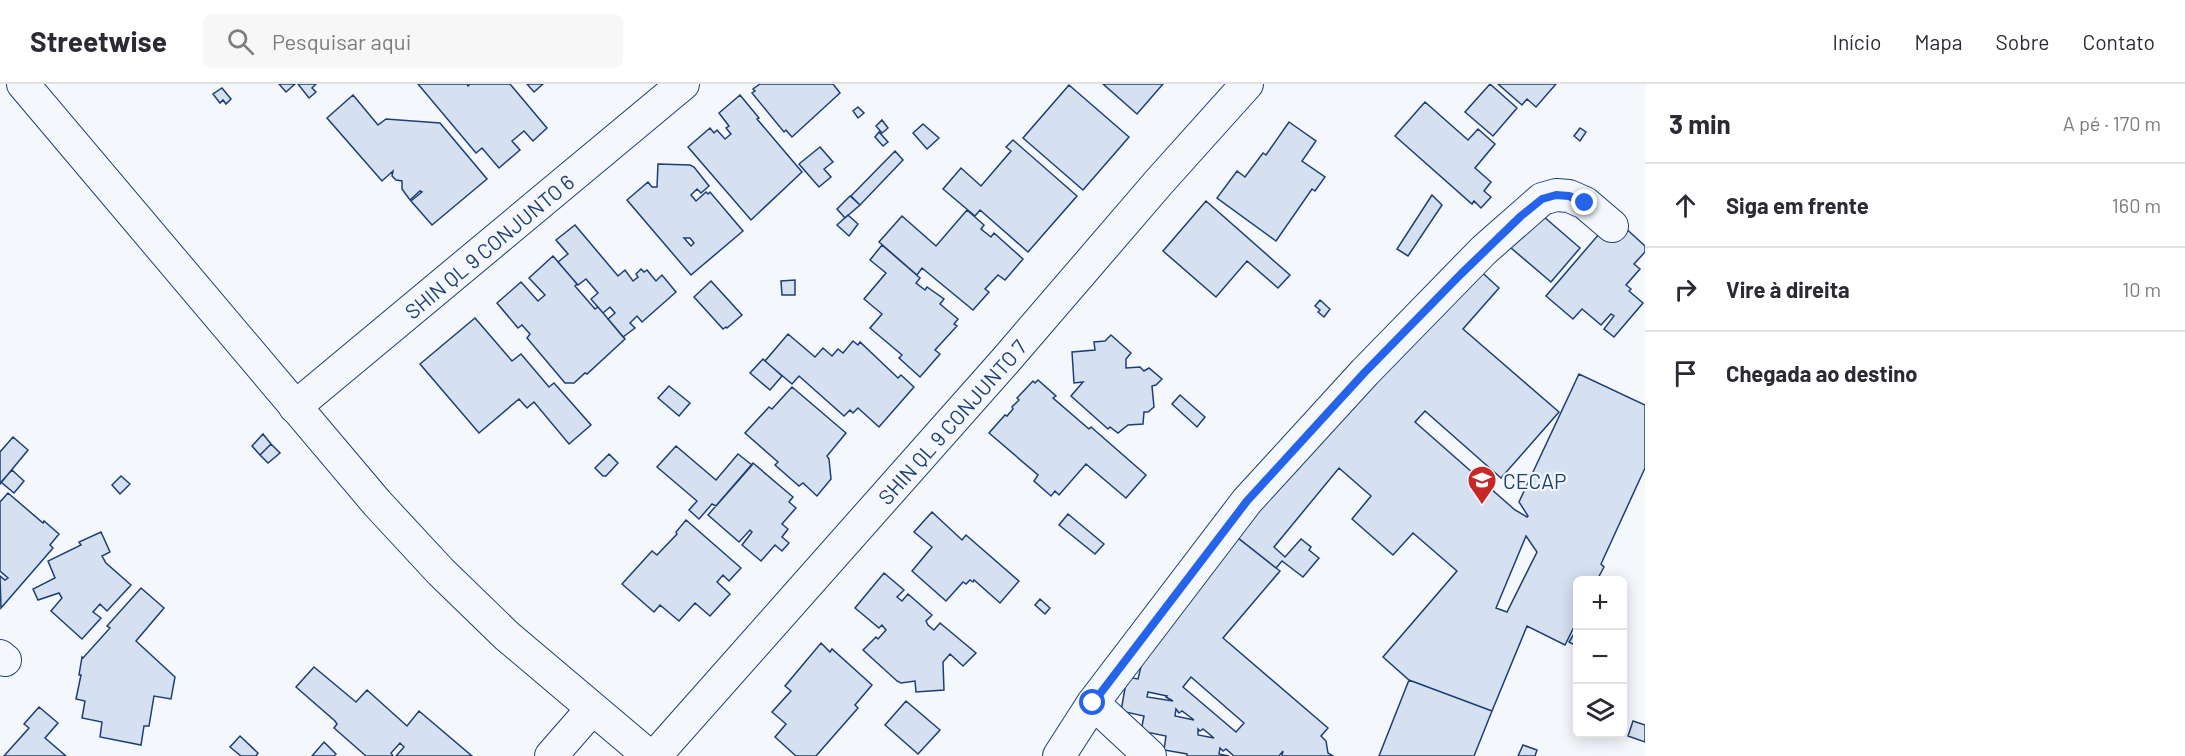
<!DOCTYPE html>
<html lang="pt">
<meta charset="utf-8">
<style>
body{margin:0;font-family:Barlow,sans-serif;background:#f7f7f7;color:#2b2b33}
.controls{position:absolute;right:18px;bottom:18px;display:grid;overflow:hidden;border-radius:9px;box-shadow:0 3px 15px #0003}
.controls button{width:54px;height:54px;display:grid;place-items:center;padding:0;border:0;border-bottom:2px solid #e1e1e2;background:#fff;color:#2b2b33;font:30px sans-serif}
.stop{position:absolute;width:18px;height:18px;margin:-14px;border:4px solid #2563eb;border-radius:50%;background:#fff}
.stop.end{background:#2563eb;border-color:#fff;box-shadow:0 2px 6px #0008}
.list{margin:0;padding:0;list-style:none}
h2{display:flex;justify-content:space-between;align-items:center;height:78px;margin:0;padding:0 24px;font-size:26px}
h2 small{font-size:20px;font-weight:400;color:#7c7c81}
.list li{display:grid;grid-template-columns:39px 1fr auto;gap:18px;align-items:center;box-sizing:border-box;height:84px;padding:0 24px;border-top:2px solid #e1e1e2}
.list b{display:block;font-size:22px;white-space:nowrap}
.list em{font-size:20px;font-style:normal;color:#7c7c81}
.icon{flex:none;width:33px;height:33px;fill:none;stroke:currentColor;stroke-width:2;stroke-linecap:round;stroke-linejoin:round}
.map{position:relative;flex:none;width:1645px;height:672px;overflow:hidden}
header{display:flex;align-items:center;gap:36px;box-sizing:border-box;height:84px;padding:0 30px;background:#fff;border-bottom:2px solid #e1e1e2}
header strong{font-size:28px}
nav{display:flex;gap:33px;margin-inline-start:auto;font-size:21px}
.search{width:420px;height:54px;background:#f7f7f7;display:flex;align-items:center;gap:15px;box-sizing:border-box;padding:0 21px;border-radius:9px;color:#7c7c81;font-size:22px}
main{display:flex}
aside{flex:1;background:#fff}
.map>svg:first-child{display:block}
</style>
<header>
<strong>Streetwise</strong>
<div class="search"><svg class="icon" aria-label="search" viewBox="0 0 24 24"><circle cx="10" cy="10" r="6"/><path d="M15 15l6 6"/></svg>Pesquisar aqui</div>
<nav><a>Início</a><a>Mapa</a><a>Sobre</a><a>Contato</a></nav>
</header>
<main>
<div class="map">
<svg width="1645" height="672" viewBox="0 0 1645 672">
<rect width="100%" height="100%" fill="#f4f7fb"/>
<!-- building -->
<path fill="#d5e0f0" stroke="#1d3f73" stroke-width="1.5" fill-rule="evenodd" d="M 279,0 L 295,0 L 286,8 Z
M 298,0 L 316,0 L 312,4 L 316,8 L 309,14 Z
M 418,0 L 467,0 L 468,2 L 470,0 L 510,0 L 547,44 L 533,57 L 524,47 L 512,57 L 520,66 L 499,84 L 482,64 L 476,69 Z
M 527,0 L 543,0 L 534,8 Z
M 760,0 L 833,0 L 840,9 L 792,53 L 786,46 L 784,48 L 752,9 L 755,7 L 753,5 Z
M 1103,0 L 1163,0 L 1137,30 Z
M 1490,0 L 1517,24 L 1493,52 L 1465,28 Z
M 1498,0 L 1556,0 L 1536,23 L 1527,15 L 1522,21 Z
M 1069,1 L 1129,53 L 1083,106 L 1023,54 Z
M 222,4 L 231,15 L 226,20 L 223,16 L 220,19 L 213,10 Z
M 353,11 L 378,41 L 386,35 L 440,39 L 487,95 L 432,141 L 411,117 L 422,108 L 420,107 L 410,116 L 402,105 L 402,97 L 396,96 L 392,92 L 393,87 L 382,97 L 327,34 Z
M 740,11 L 759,34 L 757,35 L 802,88 L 751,136 L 688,63 L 710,44 L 714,49 L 717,46 L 725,55 L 731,50 L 726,44 L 729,42 L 719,29 Z
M 1425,18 L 1468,56 L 1478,45 L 1495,60 L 1475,84 L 1491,98 L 1484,107 L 1491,113 L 1481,124 L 1474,117 L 1472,120 L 1395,52 Z
M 858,23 L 864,29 L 858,34 L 853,27 Z
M 882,36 L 888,44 L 882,49 L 876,42 Z
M 1289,38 L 1316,57 L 1302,77 L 1325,93 L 1315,107 L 1312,105 L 1276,157 L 1217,114 L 1237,87 L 1245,93 L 1263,69 L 1266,71 Z
M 923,40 L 939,54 L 927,65 L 913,49 Z
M 1580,44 L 1586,48 L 1580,57 L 1574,52 Z
M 879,48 L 888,58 L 883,62 L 875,53 Z
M 1013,56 L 1077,112 L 1028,168 L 980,126 L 975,132 L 943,105 L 961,84 L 981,102 L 1011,67 L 1006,63 Z
M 820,63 L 833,78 L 824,85 L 831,93 L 819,103 L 799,80 Z
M 895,67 L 903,76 L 860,121 L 851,112 Z
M 658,80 L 690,81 L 694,83 L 709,102 L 701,109 L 697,105 L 691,111 L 696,117 L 706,108 L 708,110 L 710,108 L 743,147 L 691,191 L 627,116 L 648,98 L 652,103 L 657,103 ZM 684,154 L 690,154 L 694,159 L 691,162 Z
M 1432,111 L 1442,121 L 1408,172 L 1397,165 Z
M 850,112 L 860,121 L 845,134 L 837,125 Z
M 1206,117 L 1290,191 L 1278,204 L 1247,177 L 1216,213 L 1163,167 Z
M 967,126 L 984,141 L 981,145 L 991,153 L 994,149 L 1023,175 L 1005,196 L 998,191 L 985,205 L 989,208 L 973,226 L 922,184 L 917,191 L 879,158 L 902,132 L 936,162 Z
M 848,131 L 858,140 L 849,152 L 837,141 Z
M 1543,132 L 1580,164 L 1551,198 L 1504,158 Z
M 1621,140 L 1645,162 L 1645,168 L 1634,180 L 1640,185 L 1626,201 L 1631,205 L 1629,207 L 1643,219 L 1614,253 L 1604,245 L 1614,232 L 1611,230 L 1601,241 L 1582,225 L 1573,235 L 1546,212 L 1599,150 L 1607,157 Z
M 575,141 L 618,192 L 625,186 L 633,197 L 638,193 L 636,190 L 641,185 L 644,188 L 647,186 L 656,197 L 662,191 L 676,208 L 642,238 L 637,232 L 630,239 L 635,244 L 623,253 L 608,235 L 615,229 L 610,223 L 603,229 L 591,215 L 598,209 L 586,195 L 578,201 L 558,178 L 568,170 L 556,156 Z
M 882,161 L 920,194 L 916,199 L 925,206 L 927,203 L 944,215 L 940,220 L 958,235 L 954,240 L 957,242 L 935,266 L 940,270 L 920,293 L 899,274 L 902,271 L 870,244 L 882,230 L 864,215 L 886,189 L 870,176 Z
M 553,172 L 577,200 L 575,202 L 595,225 L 598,223 L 625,255 L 587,290 L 585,289 L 574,299 L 565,299 L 527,254 L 530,250 L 522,241 L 518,244 L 497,219 L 521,198 L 538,217 L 545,211 L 529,194 Z
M 1475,182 L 1499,204 L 1463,245 L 1559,328 L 1501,394 L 1425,327 L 1415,338 L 1515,426 L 1527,433 L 1528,432 L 1519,418 L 1579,290 L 1645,321 L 1645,384 L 1601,480 L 1604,483 L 1597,496 L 1578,496 L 1578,535 L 1565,561 L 1527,542 L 1492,627 L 1409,596 L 1383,573 L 1457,487 L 1413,449 L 1393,471 L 1352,435 L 1371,412 L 1339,384 L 1274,463 L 1285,473 L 1301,455 L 1311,463 L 1309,466 L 1319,474 L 1303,493 L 1282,477 L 1276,484 L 1238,454 L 1237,450 ZM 1526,452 L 1537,468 L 1507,528 L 1496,524 Z
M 795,196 L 795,211 L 782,211 L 781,197 Z
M 711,197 L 742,231 L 727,244 L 726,243 L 723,245 L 694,213 Z
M 1320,216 L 1330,225 L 1324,233 L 1318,228 L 1320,226 L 1315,222 Z
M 475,234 L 512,277 L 521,270 L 549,303 L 554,299 L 591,341 L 569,360 L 534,318 L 527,324 L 519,315 L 479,349 L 420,280 Z
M 788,250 L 815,273 L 823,264 L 832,272 L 838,265 L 843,269 L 853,257 L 858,261 L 860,258 L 898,294 L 901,291 L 914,303 L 879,343 L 858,324 L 853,329 L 850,326 L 844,332 L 799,292 L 792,300 L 765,277 Z
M 1111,251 L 1131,269 L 1126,275 L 1126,284 L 1140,283 L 1144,287 L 1149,284 L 1162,295 L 1156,301 L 1152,302 L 1154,323 L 1148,328 L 1144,328 L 1143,340 L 1128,341 L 1118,349 L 1110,343 L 1108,345 L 1071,312 L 1083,298 L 1074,299 L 1072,268 L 1095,266 L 1094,258 L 1105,257 Z
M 763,275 L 782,292 L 770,306 L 750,289 Z
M 1038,296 L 1056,312 L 1053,314 L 1089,345 L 1091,343 L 1146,391 L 1126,414 L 1086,380 L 1059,411 L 1055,407 L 1051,412 L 1034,397 L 1038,391 L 989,349 L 1005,331 L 1007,332 L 1013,325 L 1012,323 L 1019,316 L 1017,314 L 1033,297 L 1035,299 Z
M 669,302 L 690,319 L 679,332 L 658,314 Z
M 792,303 L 846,349 L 827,372 L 829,375 L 831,395 L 817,412 L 803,399 L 799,402 L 775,381 L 778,378 L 745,349 L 769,323 L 772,325 Z
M 1180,311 L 1205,333 L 1197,343 L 1172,320 Z
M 263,350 L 271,360 L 260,371 L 252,362 Z
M 13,353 L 28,366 L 0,400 L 0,368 Z
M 271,360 L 280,369 L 268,379 L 260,371 Z
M 676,362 L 716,396 L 738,370 L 752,381 L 716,422 L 712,420 L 699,435 L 689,426 L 697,417 L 657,383 Z
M 609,370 L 618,379 L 606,392 L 603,392 L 595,384 Z
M 753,379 L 793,413 L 789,418 L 796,424 L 782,440 L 788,445 L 782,453 L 789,459 L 782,467 L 775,461 L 761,477 L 742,461 L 752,448 L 750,446 L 739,458 L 708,431 Z
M 12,386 L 24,397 L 14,409 L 1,398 Z
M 121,392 L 130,400 L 120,410 L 112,401 Z
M 8,409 L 43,439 L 44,437 L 59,450 L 50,461 L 53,464 L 1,524 L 0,492 L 5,496 L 8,494 L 0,487 L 0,418 Z
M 932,428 L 962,456 L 966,451 L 1019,497 L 1000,519 L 974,496 L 973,498 L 970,496 L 966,500 L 963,498 L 946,517 L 912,487 L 932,463 L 914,448 Z
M 1068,430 L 1104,460 L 1095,470 L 1059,441 Z
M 686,436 L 741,484 L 729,497 L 723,491 L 717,498 L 730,510 L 710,532 L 695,519 L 679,537 L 660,521 L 654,528 L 622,500 L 652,467 L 657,471 L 677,450 L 676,448 Z
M 101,448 L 110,468 L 102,472 L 106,479 L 131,501 L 107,527 L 100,520 L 93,528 L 101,534 L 82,555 L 51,527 L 62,514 L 59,509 L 38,516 L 33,505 L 55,494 L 48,477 L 81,461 L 79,458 Z
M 1237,453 L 1280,487 L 1223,554 L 1328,644 L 1321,652 L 1326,657 L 1328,669 L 1333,672 L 1282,672 L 1283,667 L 1279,672 L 1234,672 L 1226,665 L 1223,667 L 1220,664 L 1219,670 L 1229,672 L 1187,672 L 1187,670 L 1164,666 L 1166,652 L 1141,647 L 1144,632 L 1121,627 L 1127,593 L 1138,595 L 1144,570 ZM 1191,593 L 1244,639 L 1236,648 L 1183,603 ZM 1148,608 L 1167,612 L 1166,613 L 1173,617 L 1147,613 ZM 1176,625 L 1179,629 L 1182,627 L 1194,636 L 1175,632 ZM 1198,645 L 1200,647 L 1203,645 L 1214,654 L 1198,651 Z
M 884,489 L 904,506 L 897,513 L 902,517 L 908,510 L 932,531 L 926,537 L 928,541 L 934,546 L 940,539 L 976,569 L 963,582 L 950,570 L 943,578 L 944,606 L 916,608 L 915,597 L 901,599 L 897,597 L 863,566 L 876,553 L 878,555 L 886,546 L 882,541 L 879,544 L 855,524 Z
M 141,504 L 164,524 L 136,557 L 175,593 L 171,615 L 154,612 L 149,642 L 144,642 L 141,661 L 100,653 L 102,638 L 82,634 L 85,617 L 76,615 L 81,591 L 79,591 L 82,573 L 83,574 L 110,544 L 107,542 Z
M 1040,515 L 1050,524 L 1045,530 L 1035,521 Z
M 1575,548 L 1578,549 L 1578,563 L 1569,558 Z
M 821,559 L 830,568 L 832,565 L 872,601 L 855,621 L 858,624 L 816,672 L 796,672 L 775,653 L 786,640 L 772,628 L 791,607 L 785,602 Z
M 314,583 L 356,618 L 367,606 L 407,642 L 419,627 L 472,672 L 396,672 L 404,663 L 400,659 L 391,669 L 393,672 L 366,672 L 334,644 L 337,640 L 335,637 L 296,603 Z
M 1409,596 L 1492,627 L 1474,672 L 1379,672 Z
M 906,617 L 940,646 L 918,670 L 885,641 Z
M 39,623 L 58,639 L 45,654 L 66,672 L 4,672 L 29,644 L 24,640 Z
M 1633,637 L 1645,641 L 1645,658 L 1628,652 Z
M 240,652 L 258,669 L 256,672 L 241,672 L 230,663 Z
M 324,658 L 336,670 L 334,672 L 312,672 Z
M 1523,661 L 1537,666 L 1535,672 L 1518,672 Z"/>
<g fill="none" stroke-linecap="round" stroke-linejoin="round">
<!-- minor casing -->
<g stroke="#1d3f73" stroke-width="34">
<g id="minor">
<path d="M 23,0 L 377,419 L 441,488 L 507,552 L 649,672"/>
<path id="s1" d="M 295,323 L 683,0"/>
<path d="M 0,572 L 5,576"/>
<path d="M 1093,619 L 1150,672"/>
<path d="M 551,672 L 592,625"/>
<path id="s2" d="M 655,672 L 1006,276 L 1159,98 L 1247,0"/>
<path d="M 1059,672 L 1093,619 L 1247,417 L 1365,288 L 1484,166 L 1542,115 L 1556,111 L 1569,112 L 1585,119 L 1612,142"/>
</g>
</g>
<!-- minor -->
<use href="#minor" stroke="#f4f7fb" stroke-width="32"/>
</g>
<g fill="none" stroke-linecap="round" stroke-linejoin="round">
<!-- route -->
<path stroke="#2563eb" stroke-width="8" d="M 1093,619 L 1247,417 L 1365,288 L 1461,190 L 1521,132 L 1542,115 L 1556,111 L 1569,112 L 1585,119"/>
</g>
<!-- icons -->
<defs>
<g id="school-pin" transform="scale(1.5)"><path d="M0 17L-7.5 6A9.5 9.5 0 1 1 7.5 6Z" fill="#c62828" stroke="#f4f7fb"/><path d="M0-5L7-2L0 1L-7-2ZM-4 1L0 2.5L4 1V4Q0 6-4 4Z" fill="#fff"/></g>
</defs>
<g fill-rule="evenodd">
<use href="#school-pin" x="1482" y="396"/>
</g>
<g text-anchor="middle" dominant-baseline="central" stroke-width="4.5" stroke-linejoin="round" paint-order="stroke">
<!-- street labels -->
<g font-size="21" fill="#1d3f73" stroke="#f4f7fb">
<text stroke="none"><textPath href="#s1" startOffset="252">SHIN QL 9 CONJUNTO 6</textPath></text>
<text stroke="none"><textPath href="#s2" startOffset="447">SHIN QL 9 CONJUNTO 7</textPath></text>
</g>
<!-- poi labels -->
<g font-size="21" fill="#1d3f73" stroke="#f4f7fb" text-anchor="start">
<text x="1503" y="396">CECAP</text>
</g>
</g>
</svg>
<div class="controls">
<button>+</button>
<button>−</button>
<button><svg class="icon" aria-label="layers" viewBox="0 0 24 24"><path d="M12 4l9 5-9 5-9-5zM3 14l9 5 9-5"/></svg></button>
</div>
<div class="stop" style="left:1093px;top:619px"></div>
<div class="stop end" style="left:1585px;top:119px"></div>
</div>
<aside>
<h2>3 min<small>A pé · 170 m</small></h2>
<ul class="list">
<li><svg class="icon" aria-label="ahead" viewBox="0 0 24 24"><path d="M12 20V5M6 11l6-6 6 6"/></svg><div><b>Siga em frente</b></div><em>160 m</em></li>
<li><svg class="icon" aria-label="right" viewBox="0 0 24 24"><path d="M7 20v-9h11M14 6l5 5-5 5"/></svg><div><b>Vire à direita</b></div><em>10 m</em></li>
<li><svg class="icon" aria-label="arrive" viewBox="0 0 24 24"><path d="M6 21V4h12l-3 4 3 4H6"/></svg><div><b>Chegada ao destino</b></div></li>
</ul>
</aside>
</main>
